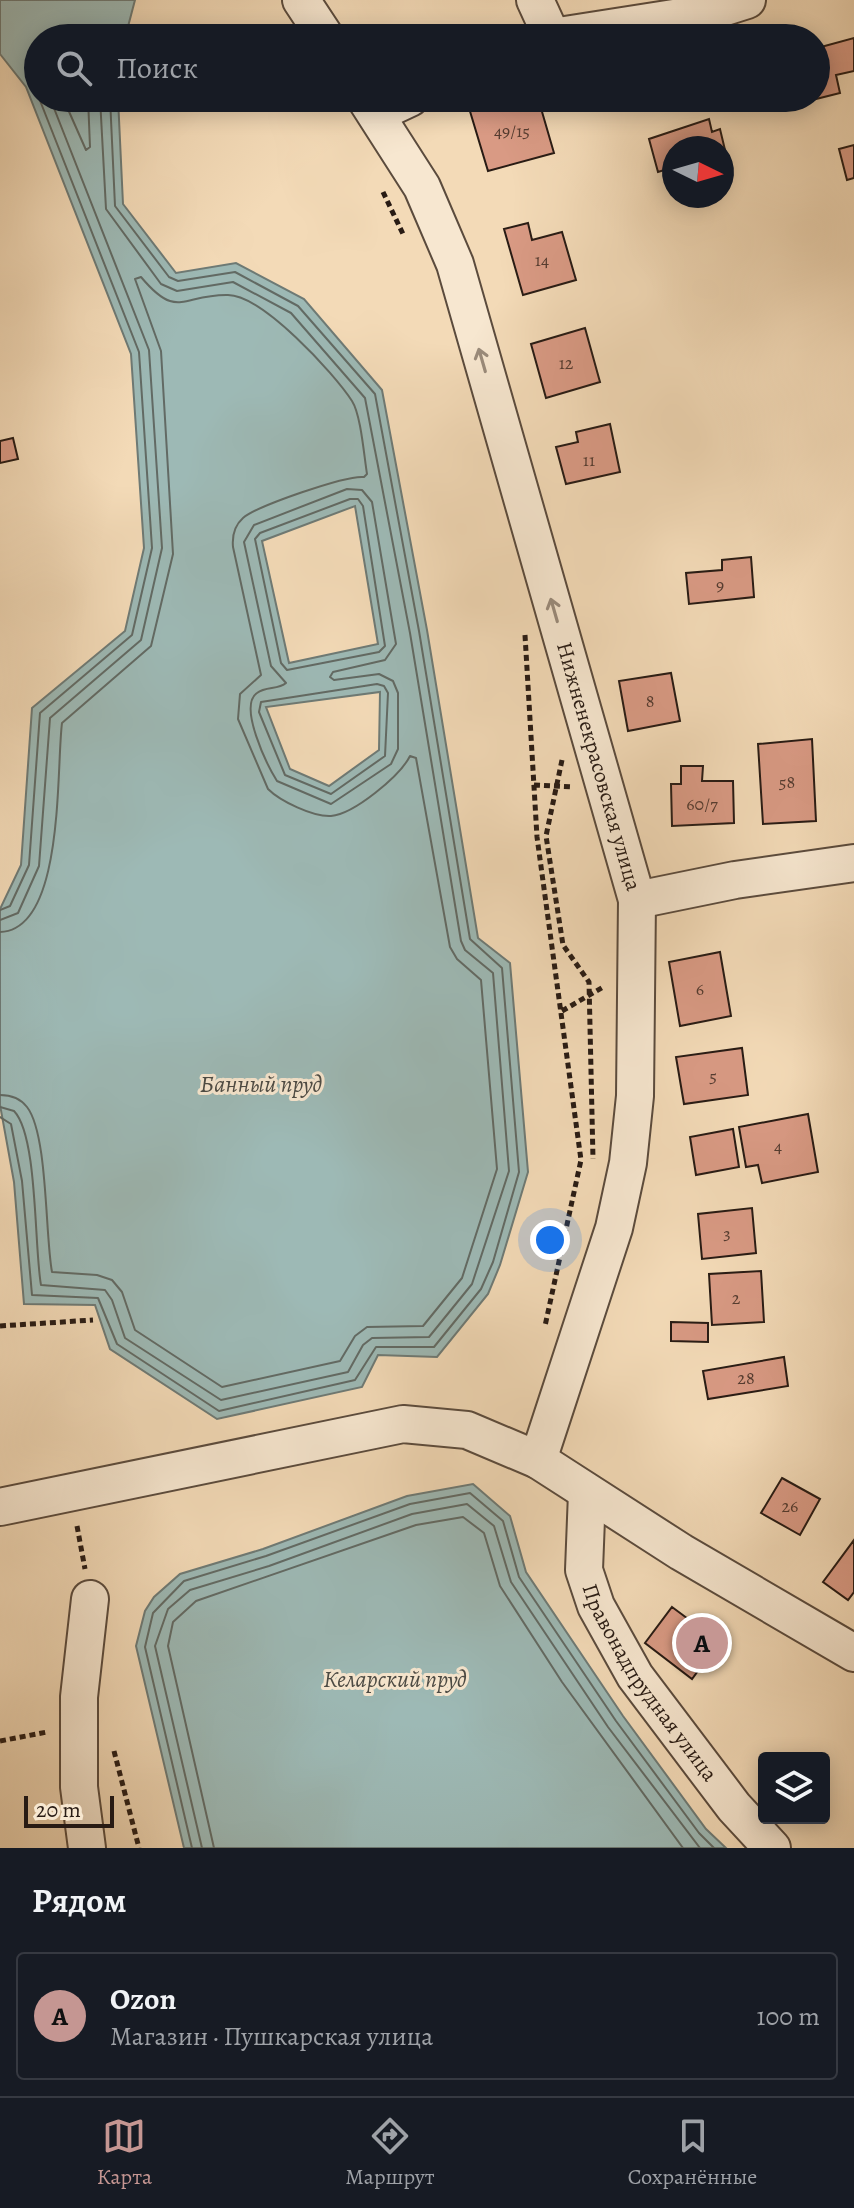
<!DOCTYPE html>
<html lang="ru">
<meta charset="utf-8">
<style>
body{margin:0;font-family:Alegreya,serif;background:#242831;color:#f1f3f6}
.controls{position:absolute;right:24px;bottom:24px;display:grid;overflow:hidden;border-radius:8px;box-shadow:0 4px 20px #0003}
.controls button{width:72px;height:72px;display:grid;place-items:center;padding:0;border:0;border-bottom:2px solid #363941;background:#171b24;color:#f1f3f6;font:40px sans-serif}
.compass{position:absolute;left:662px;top:136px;width:72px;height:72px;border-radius:50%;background:#171b24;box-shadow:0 4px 20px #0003;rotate:95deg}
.scale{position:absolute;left:24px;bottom:20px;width:90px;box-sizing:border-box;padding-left:8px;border:4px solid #281b14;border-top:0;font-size:22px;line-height:28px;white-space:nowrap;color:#281b14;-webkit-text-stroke:6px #f7e7d0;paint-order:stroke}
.you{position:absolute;left:550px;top:1240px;width:28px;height:28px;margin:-20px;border:6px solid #fff;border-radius:50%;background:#1a73e8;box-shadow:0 0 0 12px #1a73e833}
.badge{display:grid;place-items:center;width:52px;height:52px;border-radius:50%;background:#c59692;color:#111;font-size:26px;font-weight:700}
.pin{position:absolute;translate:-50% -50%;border:4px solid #fff;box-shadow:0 2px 8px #0006}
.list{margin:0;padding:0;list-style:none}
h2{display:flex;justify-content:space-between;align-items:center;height:104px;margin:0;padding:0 32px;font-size:34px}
h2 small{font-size:26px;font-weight:400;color:#9ea1a6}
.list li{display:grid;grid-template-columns:52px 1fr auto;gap:24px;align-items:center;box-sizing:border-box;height:128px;margin:0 16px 16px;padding:0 16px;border:2px solid #363941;border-radius:8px}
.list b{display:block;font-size:30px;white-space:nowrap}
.list p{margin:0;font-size:26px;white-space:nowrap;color:#9ea1a6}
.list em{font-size:26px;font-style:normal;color:#9ea1a6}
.icon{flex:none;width:44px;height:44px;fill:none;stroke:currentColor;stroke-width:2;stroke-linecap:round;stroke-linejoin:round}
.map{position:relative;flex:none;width:854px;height:1848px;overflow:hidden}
.search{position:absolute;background:#171b24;box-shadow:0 4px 20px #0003;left:24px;right:24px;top:24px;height:88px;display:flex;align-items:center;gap:20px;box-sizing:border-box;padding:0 28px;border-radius:44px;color:#9ea1a6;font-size:30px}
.sheet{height:248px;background:#171b24}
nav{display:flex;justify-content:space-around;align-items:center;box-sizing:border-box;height:112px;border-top:2px solid #363941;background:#171b24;font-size:22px;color:#9ea1a6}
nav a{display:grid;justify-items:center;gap:4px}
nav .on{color:#c59692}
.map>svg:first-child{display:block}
</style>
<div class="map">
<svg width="854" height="1848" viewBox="0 0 854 1848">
<rect width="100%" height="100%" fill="#f3dab7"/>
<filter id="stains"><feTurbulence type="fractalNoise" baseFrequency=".0025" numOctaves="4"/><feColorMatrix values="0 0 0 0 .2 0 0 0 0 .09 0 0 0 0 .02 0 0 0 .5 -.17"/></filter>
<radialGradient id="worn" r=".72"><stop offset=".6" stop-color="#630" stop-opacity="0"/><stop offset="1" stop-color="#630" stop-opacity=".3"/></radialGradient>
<!-- water -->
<path fill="#9db9b5" stroke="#6e7a75" stroke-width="2" fill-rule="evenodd" d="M 0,0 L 135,0 L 125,38 L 38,38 L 38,98 L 118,98 L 123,204 L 176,273 L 236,263 L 304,299 L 382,390 L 427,630 L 478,938 L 510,963 L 528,1172 L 500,1265 L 488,1294 L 437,1357 L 378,1355 L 362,1387 L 217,1419 L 110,1349 L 95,1305 L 24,1304 L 14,1182 L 0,1105 L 0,909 L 21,865 L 32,708 L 125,631 L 144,548 L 131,354 L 26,87 L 0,54 ZM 355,506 L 378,644 L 289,663 L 262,541 ZM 380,692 L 379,750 L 329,786 L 290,769 L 266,707 Z
M 473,1484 L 510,1516 L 526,1572 L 623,1716 L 706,1829 L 726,1848 L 184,1848 L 136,1646 L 145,1611 L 154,1597 L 180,1574 L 263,1549 L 407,1496 Z"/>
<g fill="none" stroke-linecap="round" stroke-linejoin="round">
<!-- shore -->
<path stroke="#626a64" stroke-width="2" d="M 63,98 L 86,150 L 90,147 L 88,98
M 347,489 L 362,490 L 372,502 L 396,644 L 385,660 L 333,672 L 330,677 L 334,680 L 379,674 L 393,681 L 398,693 L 398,749 L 391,764 L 331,804 L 277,781 C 267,765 238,706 257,693 C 266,686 278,690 286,683 L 271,666 L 244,542 L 254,525 Z
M 350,499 L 358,499 L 363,506 L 385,646 L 379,652 L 287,670 L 281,663 L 255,539 L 260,533 Z
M 377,684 L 384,686 L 388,693 L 385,756 L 331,794 L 285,775 L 259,712 L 261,702 Z
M 0,910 L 10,906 L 29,865 L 40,713 L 132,635 L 152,548 L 139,352 L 39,98
M 0,920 L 18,913 L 39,866 L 50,718 L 141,640 L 162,548 L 149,350 L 50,98
M 0,932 C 65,930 56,769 62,723 L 151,646 L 173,554 L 161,351 L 135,279 L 141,277 C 178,321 182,294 228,295 C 262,295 334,373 352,401 C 361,415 364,456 367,474 L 364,477 C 346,475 257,506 243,518 C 234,526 232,536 233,547 L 261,675 L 240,694 L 238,719 L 268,789 C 280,801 313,817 331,816 C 354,814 400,776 410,756 L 416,758 L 450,947 L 457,959 L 481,980 L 497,1169 L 462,1278 L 423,1326 L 367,1327 L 355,1336 L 340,1361 L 222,1387 L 135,1330 L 122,1292 L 112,1280 L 97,1275 L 52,1272 C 45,1235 48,1134 27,1107 C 20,1098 11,1095 0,1095
M 0,1107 L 14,1111 C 38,1136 34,1247 41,1285 L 105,1290 L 112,1300 L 125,1338 L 221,1400 L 348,1372 L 363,1345 L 372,1338 L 429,1337 L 472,1284 L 509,1171 L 493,973 L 465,950 L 461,941 L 410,633 L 365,398 L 291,313 L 233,282 L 177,291 L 161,284 L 106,209 L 100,98
M 0,1117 L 11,1124 L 22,1181 L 32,1295 L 98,1298 L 117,1344 L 219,1411 L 355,1380 L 376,1347 L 434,1347 L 481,1289 L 493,1262 L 519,1172 L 502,968 L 470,939 L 419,631 L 375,394 L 298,306 L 235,272 L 178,281 L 169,277 L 115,206 L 110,98
M 192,1848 L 145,1647 L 153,1613 L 184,1581 L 266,1556 L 410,1504 L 470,1493 L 503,1521 L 519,1577 L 616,1721 L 699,1833 L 714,1848
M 202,1848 L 155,1646 L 168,1609 L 190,1590 L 269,1566 L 412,1514 L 467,1504 L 494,1526 L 511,1582 L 608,1727 L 700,1848
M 214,1848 L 168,1646 L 173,1622 L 196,1601 L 416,1525 L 463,1517 L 484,1533 L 500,1586 L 562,1682 L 683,1848"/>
</g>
<!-- building -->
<path fill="#d99a84" stroke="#281b14" stroke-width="2" d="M 854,38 L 854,71 L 836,75 L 840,93 L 808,101 L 807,98 L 816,98 L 816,74 L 826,71 L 821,47 Z
M 505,98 L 538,98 L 554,153 L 488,171 L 469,108 Z
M 709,119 L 712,132 L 720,129 L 725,150 L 674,148 L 674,167 L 658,172 L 649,139 Z
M 854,145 L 854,178 L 847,180 L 839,149 Z
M 528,223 L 532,240 L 562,232 L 576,280 L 523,295 L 504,229 Z
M 585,328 L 600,382 L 546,398 L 531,344 Z
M 610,424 L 620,472 L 566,484 L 556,447 L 578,442 L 576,432 Z
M 13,438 L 18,459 L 0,463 L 0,441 Z
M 751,557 L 754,597 L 689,604 L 686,573 L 722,570 L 722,560 Z
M 671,673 L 680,721 L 628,731 L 619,681 Z
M 812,739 L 816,821 L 763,824 L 758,744 Z
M 681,766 L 703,766 L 702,781 L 733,781 L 734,823 L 672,826 L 671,784 L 681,784 Z
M 720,952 L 731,1016 L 680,1026 L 669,962 Z
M 742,1048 L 748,1095 L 684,1104 L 676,1057 Z
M 808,1114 L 818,1172 L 762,1183 L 758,1165 L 746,1167 L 739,1127 Z
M 733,1129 L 739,1167 L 696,1175 L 690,1137 Z
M 752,1208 L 756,1253 L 702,1259 L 698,1214 Z
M 761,1271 L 764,1322 L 712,1325 L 709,1274 Z
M 671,1322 L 708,1323 L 708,1342 L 671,1341 Z
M 784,1357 L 788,1386 L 708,1399 L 703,1371 Z
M 782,1478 L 820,1499 L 800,1535 L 761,1513 Z
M 854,1540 L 854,1592 L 848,1600 L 823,1582 Z
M 672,1607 L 719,1642 L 692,1679 L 645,1643 Z"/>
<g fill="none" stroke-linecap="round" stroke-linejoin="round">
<!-- minor casing -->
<g stroke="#5b4b3d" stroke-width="40">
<g id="minor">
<path d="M 301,0 L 326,38"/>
<path d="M 535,0 L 552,37"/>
<path d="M 546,38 L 706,13 L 747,0"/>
<path id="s1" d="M 365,98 L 422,187 L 455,264 L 637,900 L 635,1096 L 628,1163 L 614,1228 L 538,1460"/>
<path d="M 376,114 L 410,98"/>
<path d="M 637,900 L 735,880 L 854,863"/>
<path id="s2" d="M 587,1493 L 584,1570 L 596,1606 L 635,1676 L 734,1807 L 772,1848"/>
<path d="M 0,1507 L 403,1424 L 467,1430 L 538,1460 L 681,1552 L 854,1653"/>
<path d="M 87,1848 L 79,1787 L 79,1697 L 90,1599"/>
</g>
</g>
<!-- path -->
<path stroke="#281b14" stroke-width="5" stroke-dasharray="6 4" stroke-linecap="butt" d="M 383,192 L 403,234
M 525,635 L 537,837 L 581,1160 L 545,1326
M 562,760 L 546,836 L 563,945 L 589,982 L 593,1159
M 534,785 L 573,787
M 562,1011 L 605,986
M 0,1326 L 93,1320
M 77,1526 L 85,1569
M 0,1741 L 47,1732
M 114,1751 L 139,1848"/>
<!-- minor -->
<use href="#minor" stroke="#f7e7d0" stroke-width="36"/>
</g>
<!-- one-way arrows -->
<defs><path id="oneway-shaft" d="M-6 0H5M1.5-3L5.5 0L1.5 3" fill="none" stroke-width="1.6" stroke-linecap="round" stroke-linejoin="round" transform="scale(2)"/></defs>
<g stroke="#9a8b7b">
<use href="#oneway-shaft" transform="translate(482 360) rotate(-106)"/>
<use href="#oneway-shaft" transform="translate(554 610) rotate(-106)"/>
</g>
<g text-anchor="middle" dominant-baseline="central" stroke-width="6" stroke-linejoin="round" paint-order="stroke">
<!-- number labels -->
<g font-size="18" fill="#543b30">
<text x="512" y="131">49/15</text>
<text x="542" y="260">14</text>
<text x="566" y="363">12</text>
<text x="589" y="460">11</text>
<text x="720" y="585">9</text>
<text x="650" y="701">8</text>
<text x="787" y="782">58</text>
<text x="702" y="804">60/7</text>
<text x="700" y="989">6</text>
<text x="713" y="1076">5</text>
<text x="778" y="1146">4</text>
<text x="727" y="1233">3</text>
<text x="736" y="1298">2</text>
<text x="746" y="1378">28</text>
<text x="790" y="1506">26</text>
</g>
<!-- street labels -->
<g font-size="22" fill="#281b14" stroke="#f7e7d0">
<text stroke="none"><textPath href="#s1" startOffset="712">Нижненекрасовская улица</textPath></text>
<text stroke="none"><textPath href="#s2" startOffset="208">Правонадпрудная улица</textPath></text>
</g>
<!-- water labels -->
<g font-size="24" font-style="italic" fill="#4b4a44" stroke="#f7e7d0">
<text x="261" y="1084">Банный пруд</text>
<text x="395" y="1679">Келарский пруд</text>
</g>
</g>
<rect width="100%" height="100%" filter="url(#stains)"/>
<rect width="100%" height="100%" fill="url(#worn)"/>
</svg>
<div class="controls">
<button><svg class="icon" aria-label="layers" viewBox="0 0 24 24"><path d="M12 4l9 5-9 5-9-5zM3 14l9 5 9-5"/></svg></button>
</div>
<svg class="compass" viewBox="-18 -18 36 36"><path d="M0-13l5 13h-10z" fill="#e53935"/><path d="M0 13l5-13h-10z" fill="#9ea1a6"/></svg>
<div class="scale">20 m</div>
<div class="you"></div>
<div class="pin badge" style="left:702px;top:1643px">A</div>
<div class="search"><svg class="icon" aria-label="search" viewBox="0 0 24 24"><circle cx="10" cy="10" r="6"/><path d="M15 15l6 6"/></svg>Поиск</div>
</div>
<section class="sheet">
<h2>Рядом<small></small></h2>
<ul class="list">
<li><span class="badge">A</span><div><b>Ozon</b><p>Магазин · Пушкарская улица</p></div><em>100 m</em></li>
</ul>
</section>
<nav>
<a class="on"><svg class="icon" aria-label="map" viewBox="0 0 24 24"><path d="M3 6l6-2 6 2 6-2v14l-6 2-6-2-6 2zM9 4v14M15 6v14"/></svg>Карта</a>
<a><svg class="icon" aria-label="directions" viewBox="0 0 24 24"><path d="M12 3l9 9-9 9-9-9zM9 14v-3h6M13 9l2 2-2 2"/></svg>Маршрут</a>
<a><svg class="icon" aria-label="saved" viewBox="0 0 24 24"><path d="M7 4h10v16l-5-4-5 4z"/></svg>Сохранённые</a>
</nav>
